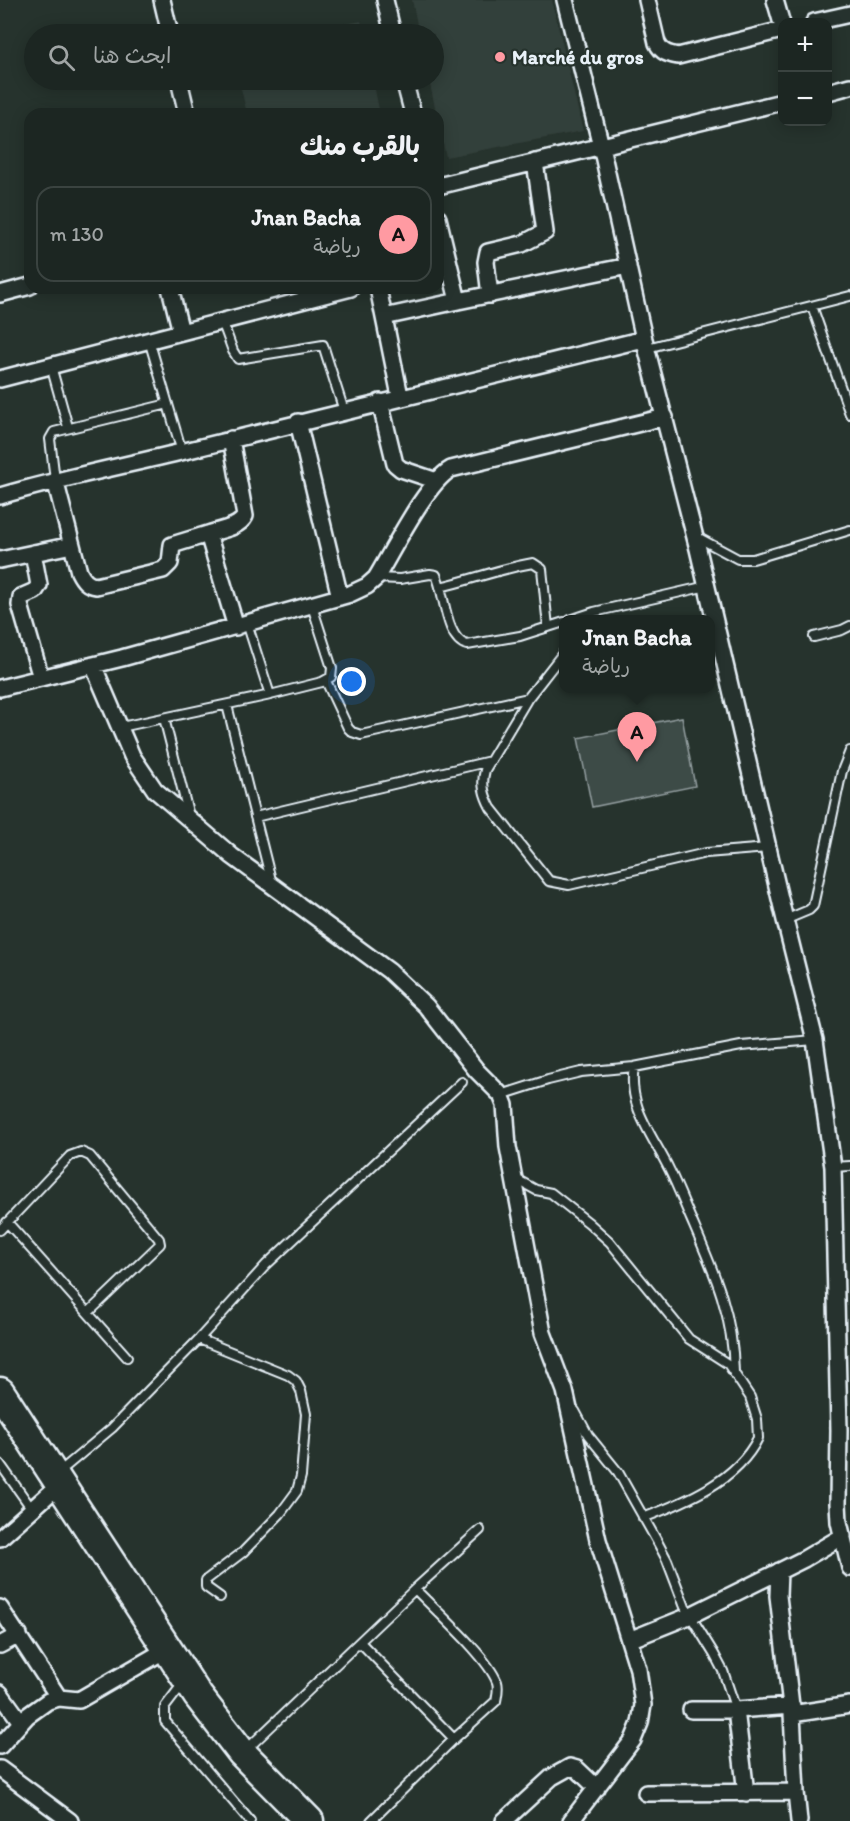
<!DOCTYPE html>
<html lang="ar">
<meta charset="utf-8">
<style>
body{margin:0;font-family:Itim,"Playpen Sans Arabic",sans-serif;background:#252e2a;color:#f1f3f6;direction:rtl}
.controls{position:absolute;right:18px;top:18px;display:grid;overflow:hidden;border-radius:12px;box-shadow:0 3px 15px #0003}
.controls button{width:54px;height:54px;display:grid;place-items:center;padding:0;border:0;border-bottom:2px solid #3a4340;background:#1c2622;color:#f1f3f6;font:30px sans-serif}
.you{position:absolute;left:352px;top:682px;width:21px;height:21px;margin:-15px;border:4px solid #fff;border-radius:50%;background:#1a73e8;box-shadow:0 0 0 9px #1a73e833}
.badge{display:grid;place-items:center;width:39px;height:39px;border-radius:50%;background:#ff9aa2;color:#111;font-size:20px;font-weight:700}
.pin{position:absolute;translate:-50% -50px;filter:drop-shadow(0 2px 3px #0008)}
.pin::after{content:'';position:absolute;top:32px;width:21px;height:18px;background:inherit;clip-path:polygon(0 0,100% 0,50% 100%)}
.popup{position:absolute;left:559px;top:615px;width:156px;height:78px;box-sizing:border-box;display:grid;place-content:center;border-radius:12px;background:#1c2622;filter:drop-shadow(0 2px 4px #0005);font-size:20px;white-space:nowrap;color:#a0a5a5}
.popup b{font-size:22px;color:#f1f3f6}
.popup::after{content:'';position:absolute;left:50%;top:100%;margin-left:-12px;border:12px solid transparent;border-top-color:#1c2622}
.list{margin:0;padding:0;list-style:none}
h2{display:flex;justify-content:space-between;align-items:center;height:78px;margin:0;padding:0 24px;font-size:26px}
h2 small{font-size:20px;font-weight:400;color:#a0a5a5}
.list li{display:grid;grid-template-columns:39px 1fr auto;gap:18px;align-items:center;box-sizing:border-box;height:96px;margin:0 12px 12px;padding:0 12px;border:2px solid #3a4340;border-radius:18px}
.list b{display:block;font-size:22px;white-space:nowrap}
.list p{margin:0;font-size:20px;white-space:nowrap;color:#a0a5a5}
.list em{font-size:20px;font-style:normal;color:#a0a5a5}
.icon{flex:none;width:33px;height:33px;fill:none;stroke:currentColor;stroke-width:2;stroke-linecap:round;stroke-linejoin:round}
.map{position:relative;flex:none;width:850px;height:1821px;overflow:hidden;direction:ltr}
.search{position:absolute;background:#1c2622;box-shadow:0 3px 15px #0003;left:24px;top:24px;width:420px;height:66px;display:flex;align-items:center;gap:15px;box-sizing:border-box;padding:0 21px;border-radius:33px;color:#a0a5a5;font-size:22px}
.panel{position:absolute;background:#1c2622;box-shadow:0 3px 15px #0003;left:24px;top:108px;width:420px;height:186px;border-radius:18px;direction:rtl}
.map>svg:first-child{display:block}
</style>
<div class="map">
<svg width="850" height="1821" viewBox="0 0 850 1821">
<rect width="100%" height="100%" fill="#26332d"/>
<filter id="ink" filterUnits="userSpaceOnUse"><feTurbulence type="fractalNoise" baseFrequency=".0167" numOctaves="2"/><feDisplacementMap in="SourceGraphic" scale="12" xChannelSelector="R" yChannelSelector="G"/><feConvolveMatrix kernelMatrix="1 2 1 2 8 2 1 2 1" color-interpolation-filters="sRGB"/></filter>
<g filter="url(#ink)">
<!-- built -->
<path fill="#333f3a" d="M 412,0 L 552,0 L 583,131 L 446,157 L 429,80 L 434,80 L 434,34 L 419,34 Z
M 361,21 L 364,34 L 292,34 Z
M 239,80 L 373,80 L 380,114 L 247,114 Z"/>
<!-- green -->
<path fill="#3e4b47" stroke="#939ea0" stroke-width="1.5" d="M 682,717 L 695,786 L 592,807 L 578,738 Z"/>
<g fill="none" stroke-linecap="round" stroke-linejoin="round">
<!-- lane casing -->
<g stroke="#e8f1f8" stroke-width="12">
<path id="lane" d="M 812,306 L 850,414
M 222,321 L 233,351 L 238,359 L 323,345 L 344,411
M 149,340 L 182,452
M 647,348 L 850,296
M 51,366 L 68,427
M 55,480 L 50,439 L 54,432 L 168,404
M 697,537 L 738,559 L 753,559 L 850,530
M 376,578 L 400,579 L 430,574 L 436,575 C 445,593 445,639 467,645 L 520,636 L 564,622
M 440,587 C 471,580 502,568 533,563 L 542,569 L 548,627
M 570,620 L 594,612 L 707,586
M 247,623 L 270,695
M 814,637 L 842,630 L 850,626
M 564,652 L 528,698 L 485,770 C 481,784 484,795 491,808 L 549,881 L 569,885 L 706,853 L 768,848
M 326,681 L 348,728 L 352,732 L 361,735 L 528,698
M 227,705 L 272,884
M 164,718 L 189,816
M 121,727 L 266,696 L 322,682 L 331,677 L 332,668 L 312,606
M 255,817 L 490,761
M 785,920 L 809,910 L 813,906 L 842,771 L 850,751
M 634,1067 C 627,1106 653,1136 669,1169 C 677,1185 684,1203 691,1219 C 714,1272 733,1313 734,1372
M 501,1095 L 548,1080 L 581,1072 L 634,1067 L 741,1046 L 815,1040
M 833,1167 L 850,1166
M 516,1179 L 536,1190 L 551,1193 L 589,1223 L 610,1242 L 689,1339 L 728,1364 L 750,1397 L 757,1419 L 758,1438 C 737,1481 685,1502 643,1518
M 7,1222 L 127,1357
M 0,1230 L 70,1156 L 81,1152 L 90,1156 L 159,1239 L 160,1244 L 88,1313
M 199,1339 L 288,1375 L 296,1381 L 301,1391 L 306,1414 L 301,1476 L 297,1491 L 280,1514 L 243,1552 L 206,1580 L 206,1587 L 220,1597
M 575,1411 L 588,1435 L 618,1472 L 658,1543 L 667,1560 L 685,1607 L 714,1654 L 723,1671 L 736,1710
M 0,1464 L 32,1509
M 58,1473 L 112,1428 L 199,1339 L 266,1265 L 462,1082
M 360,1642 L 454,1739
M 178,1690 L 165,1707 L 165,1721 L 250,1821
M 246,1750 L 415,1589 L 480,1530
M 371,1821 L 454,1739 L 496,1701 C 497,1695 499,1688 497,1682 C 487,1656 436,1611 415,1589"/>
</g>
<!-- street casing -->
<g stroke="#e8f1f8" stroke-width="20">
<path id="street" d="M 162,0 L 170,34
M 385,0 L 393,34
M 565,0 L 601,146 L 644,339 L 698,549 L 785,920 L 815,1040 L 833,1167 L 839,1430 L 838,1503 L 839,1522 L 850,1568
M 647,0 L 657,43 C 662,53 668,54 678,56 L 782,30
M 775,0 L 782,24
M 814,22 L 850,14
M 179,80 L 187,114
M 404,80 L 413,114
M 828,92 L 850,86
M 438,186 L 782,102
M 170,288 L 181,332
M 378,288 L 400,396
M 0,294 L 30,286
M 490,295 L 486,262 L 488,252 L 522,244 L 545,232 L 535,162
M 458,301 L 628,266
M 384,317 L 458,301 L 438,218
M 0,379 L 351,288
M 380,402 L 395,464 L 401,469 L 437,481
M 298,422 L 340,597
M 231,439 L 245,516 C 239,528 220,530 208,534 L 236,627
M 55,480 L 79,572 C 83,580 87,585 96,586 L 163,570 L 170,563 L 172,545 L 208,534
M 0,496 C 61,478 123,466 185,451 C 338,413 491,375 644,339
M 33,553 L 39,585 L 35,591 L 21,597 L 20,605 L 41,678
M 0,560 L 72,545
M 93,665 L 132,756 L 155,790 L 232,856 L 389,971 L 426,1006 L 477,1071 L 501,1095 L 505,1105 L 508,1147 L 543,1333 L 565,1391 L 598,1540 L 638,1669 L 643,1705 L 640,1723 L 633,1740 L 571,1821
M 0,688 L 122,658 L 350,594 L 367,586 L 376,578 C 392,552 426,483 451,469 L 665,417
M 0,1538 L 49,1494
M 779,1571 L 778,1596 L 792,1714
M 0,1608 L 59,1698
M 629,1640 L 689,1616 L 804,1559 L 843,1536
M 0,1645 L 19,1635
M 0,1693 L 21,1722
M 691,1710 L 736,1710 L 792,1706
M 736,1710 L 746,1793
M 0,1746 L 27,1716 L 48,1701 L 59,1698 L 79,1700 L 155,1656
M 0,1769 L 70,1821
M 646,1793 L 796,1792
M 504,1821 L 552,1777 L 570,1767 L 577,1769 L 597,1788
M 799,1821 L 796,1792 L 792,1714 L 850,1705"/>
</g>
<!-- highway casing -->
<g stroke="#e8f1f8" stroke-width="33">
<path id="highway" d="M 0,1392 L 198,1696 L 242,1753 L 309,1821"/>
</g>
<!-- lane -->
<use href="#lane" stroke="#26332d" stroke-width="8"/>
<!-- street -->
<use href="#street" stroke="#26332d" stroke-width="15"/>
<!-- highway -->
<use href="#highway" stroke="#26332d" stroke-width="28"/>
</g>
</g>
<!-- markers -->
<circle fill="#ff9aa2" stroke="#26332d" stroke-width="2" cx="500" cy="57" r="6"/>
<g text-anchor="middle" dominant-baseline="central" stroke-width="4.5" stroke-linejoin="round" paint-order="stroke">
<!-- poi labels -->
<g font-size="20" font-weight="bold" fill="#e8f1f8" stroke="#26332d" text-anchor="start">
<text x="512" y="57">Marché du gros</text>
</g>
</g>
</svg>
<div class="controls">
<button>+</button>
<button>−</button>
</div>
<div class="you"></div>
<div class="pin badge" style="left:637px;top:762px">A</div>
<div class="popup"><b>Jnan Bacha</b>رياضة</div>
<div class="search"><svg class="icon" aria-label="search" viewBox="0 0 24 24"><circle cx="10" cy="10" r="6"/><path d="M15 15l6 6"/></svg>ابحث هنا</div>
<section class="panel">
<h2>بالقرب منك<small></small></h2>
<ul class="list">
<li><span class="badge">A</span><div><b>Jnan Bacha</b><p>رياضة</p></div><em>130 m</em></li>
</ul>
</section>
</div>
